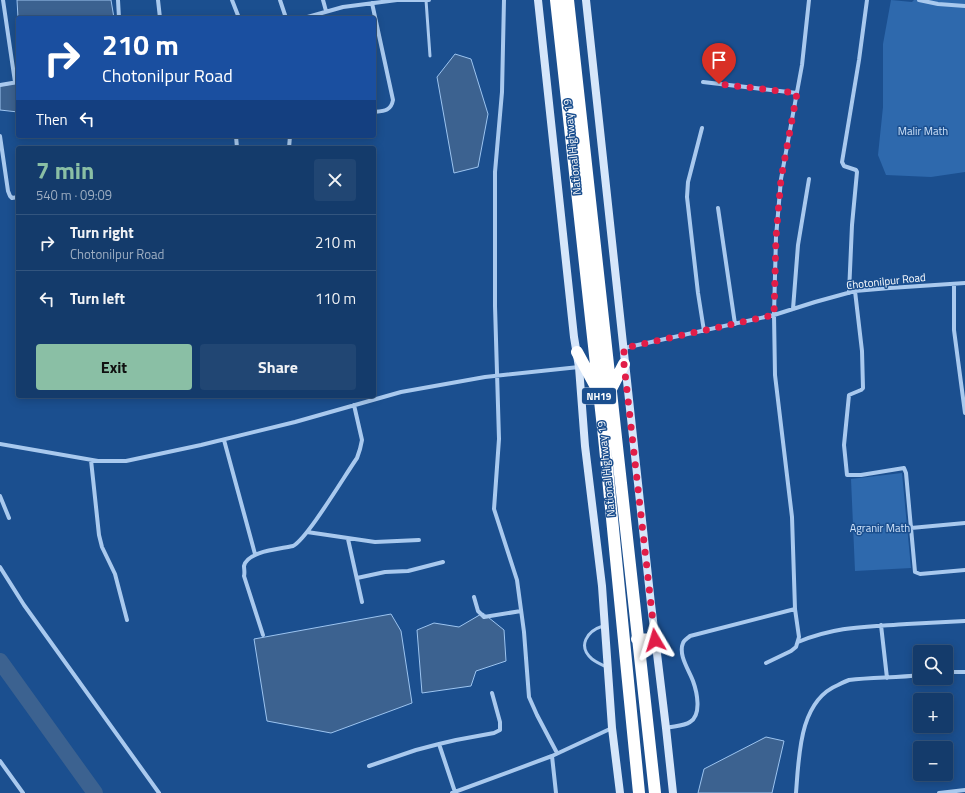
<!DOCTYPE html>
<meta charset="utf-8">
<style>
body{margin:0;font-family:"Titillium Web",sans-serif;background:#214673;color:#f1f3f6;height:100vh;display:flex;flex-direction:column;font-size:15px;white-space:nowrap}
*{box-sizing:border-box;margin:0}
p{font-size:13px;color:#9dadc1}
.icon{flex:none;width:22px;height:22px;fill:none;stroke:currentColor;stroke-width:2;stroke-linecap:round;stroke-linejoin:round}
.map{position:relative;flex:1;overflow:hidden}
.side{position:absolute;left:16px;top:146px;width:360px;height:252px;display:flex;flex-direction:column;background:#143b6b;border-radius:4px;box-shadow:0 2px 10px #0003,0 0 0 1px #33557e}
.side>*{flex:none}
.top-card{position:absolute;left:16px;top:16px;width:360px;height:122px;border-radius:4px;box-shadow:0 2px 10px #0003,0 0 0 1px #33557e;background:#1a4fa0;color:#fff;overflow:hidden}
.buttons{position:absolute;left:913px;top:645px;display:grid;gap:8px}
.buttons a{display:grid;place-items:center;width:40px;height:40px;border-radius:4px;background:#143b6b;box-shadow:0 2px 10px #0003,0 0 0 1px #33557e;font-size:20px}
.pin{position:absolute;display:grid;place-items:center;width:34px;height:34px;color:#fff;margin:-41px -17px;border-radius:50% 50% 50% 0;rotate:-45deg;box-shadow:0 0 4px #0007}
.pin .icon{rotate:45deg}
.me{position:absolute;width:44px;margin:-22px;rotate:353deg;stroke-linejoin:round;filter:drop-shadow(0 0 3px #0008)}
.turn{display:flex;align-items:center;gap:14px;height:84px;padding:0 20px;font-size:18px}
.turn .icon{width:52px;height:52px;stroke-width:2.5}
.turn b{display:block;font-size:28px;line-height:34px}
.then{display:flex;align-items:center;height:38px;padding:0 20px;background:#0003;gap:8px;font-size:15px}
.round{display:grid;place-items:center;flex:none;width:42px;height:42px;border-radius:4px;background:#214673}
.head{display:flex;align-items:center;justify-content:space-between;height:68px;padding:0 20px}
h1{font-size:24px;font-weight:700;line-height:30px;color:#8abfa5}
.primary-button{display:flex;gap:8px;margin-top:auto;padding:8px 20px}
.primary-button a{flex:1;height:46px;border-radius:4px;background:#8abfa5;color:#111;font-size:16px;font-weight:700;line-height:46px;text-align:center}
.primary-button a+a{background:#214673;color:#f1f3f6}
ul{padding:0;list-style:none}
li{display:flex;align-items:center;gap:12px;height:56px;padding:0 20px;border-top:1px solid #33557e}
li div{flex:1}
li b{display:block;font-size:15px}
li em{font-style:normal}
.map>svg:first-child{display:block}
</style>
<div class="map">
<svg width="965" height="793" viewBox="0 0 965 793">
<rect width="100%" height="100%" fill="#1b4f8f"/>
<path fill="#2e69ad" d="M891,0L912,2L914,0H965V172L931,177L886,175L878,155L883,107V44Z
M902,473L911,568L855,571L851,479Z"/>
<path fill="#3c6290" stroke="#9cc4f0" d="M17,0H111L114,18H18Z
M455,54L471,59L488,114L478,167L454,173L437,77Z
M18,83V112L0,110V86Z
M483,613L504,630L506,661L476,671L471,686L422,693L417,630L434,623L459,627Z
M391,614L401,631L412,703L331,733L267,721L254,639Z
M766,737L784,741L772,793H698L704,769Z"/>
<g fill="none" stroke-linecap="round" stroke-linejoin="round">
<path stroke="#3c6290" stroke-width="16" d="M0,661L95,793"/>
<path stroke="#a9c9ee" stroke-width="3" d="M426,0L430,56
M603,626C587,631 577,646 592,659C596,662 602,665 607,667"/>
<path stroke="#a9c9ee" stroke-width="4" d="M3,0L15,82
M118,0L119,18
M158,0L160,18
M232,0L239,18
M280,0L286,18
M323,0L326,11
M504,0L502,92L495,172V306L499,439L494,509L517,580L524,632L529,697L537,715L557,753
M919,0L938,4L965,6
M372,3L393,100C391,111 384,111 374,112
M304,18L343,7L397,0H429
M703,82L797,93
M0,85L18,82
M702,128L688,182L687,197L698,293L704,331
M0,136L8,191L10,196L12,198L18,197
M236,136L237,148
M289,148L290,136
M718,208L735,324
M954,284V330L965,413
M855,291L862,351L863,388L861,390L849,395L844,445L847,475H861L904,468L906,473L915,572L920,574L965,570
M849,293L852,225L857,172L856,170L844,166L842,162L859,60L867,0
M793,309L798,245L809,179
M624,348L774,315L815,302L855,291L890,288L965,283
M224,440L255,554
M0,444L98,461H126L201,445L295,422L401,392L485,377L579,367
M91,460L99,535L102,547L115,574L127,620
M0,496L9,518
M911,528L965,523
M307,532L375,542L419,540
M348,539L362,602
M0,567L24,605L159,793
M357,578L385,572L408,571L443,562
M474,597L478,611L484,617L521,611
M881,625L887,678
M263,635L244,576C245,573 244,569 244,566C247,551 281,549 293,546C307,539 345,475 357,458L360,449L362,440L354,405
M798,642C837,626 866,627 907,624C926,623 946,622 965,621
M766,663L791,651L796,647L799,637L795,609L792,517L775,375L774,315L776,237L781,179L802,65L809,0
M946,672H965
M666,728C674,726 684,726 690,722C702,715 697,692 693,681C689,670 678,655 683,643C684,640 688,638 690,636L795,609
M439,744L456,740L494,733L500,730V722L492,693
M552,756L556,793
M0,761L23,793
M369,766L416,750L439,744L455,792
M452,793L552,756L612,728
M796,793C799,756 799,701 838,685C842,683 846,681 849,680C873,677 897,678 920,675
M939,793L965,790"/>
<path stroke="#d6e6fa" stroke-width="8" d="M538,0L574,337L579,367L585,446L602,586L612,728L620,793
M586,0L651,604L666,728L673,793"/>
<path stroke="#fff" stroke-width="12" d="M556,0L604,437L639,793
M568,0L655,793
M577,352L596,387
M611,389L624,364
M637,639L655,640"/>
</g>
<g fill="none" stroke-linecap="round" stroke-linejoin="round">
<path stroke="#e11d48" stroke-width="7" stroke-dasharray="0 12.6" d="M655,640L624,364V348L774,315L776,237L781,179L797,93L719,84"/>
</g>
<g text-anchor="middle" stroke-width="3" stroke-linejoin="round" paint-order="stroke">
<rect fill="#1b4f8f" stroke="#bbcadd" stroke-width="1" x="582" y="388" width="34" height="16" rx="3"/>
<g font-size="10" font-weight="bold" fill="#fff">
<text x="599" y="400">NH19</text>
</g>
<g font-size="11" fill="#cfe3fa" stroke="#1b4f8f">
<text x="923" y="135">Malir Math</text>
<text x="880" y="532">Agranir Math</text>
</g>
<g font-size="11" fill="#fff" stroke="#1b4f8f">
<text transform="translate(572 147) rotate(-96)" y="4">National Highway 19</text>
<text transform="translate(886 281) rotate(-6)" y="4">Chotonilpur Road</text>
<text transform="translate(606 469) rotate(-96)" y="4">National Highway 19</text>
</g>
</g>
</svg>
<div class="buttons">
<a><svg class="icon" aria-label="search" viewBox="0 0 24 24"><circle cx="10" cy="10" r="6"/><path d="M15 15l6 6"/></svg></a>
<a>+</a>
<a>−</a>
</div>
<div class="pin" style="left:719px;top:84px;background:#d93025"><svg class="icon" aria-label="arrive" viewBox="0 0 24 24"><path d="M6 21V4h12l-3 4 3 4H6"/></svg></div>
<svg class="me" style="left:655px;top:640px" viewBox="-20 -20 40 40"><path d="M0-17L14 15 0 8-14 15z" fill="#e11d48" stroke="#fff" stroke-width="4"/></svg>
<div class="top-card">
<div class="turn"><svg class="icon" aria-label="right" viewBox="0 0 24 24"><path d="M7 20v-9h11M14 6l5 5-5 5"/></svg><div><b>210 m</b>Chotonilpur Road</div></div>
<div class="then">Then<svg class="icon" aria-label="left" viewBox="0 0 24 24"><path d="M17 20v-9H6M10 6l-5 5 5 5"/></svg></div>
</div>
<section class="side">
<div class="head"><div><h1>7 min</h1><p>540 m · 09:09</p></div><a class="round"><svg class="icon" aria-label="close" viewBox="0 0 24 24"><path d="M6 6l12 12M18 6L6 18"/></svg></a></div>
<ul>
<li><svg class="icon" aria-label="right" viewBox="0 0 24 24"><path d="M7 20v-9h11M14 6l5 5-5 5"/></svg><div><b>Turn right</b><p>Chotonilpur Road</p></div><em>210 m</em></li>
<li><svg class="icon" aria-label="left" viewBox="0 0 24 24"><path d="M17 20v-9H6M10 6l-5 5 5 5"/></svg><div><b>Turn left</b></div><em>110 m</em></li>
</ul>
<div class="primary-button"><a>Exit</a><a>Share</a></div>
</section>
</div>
